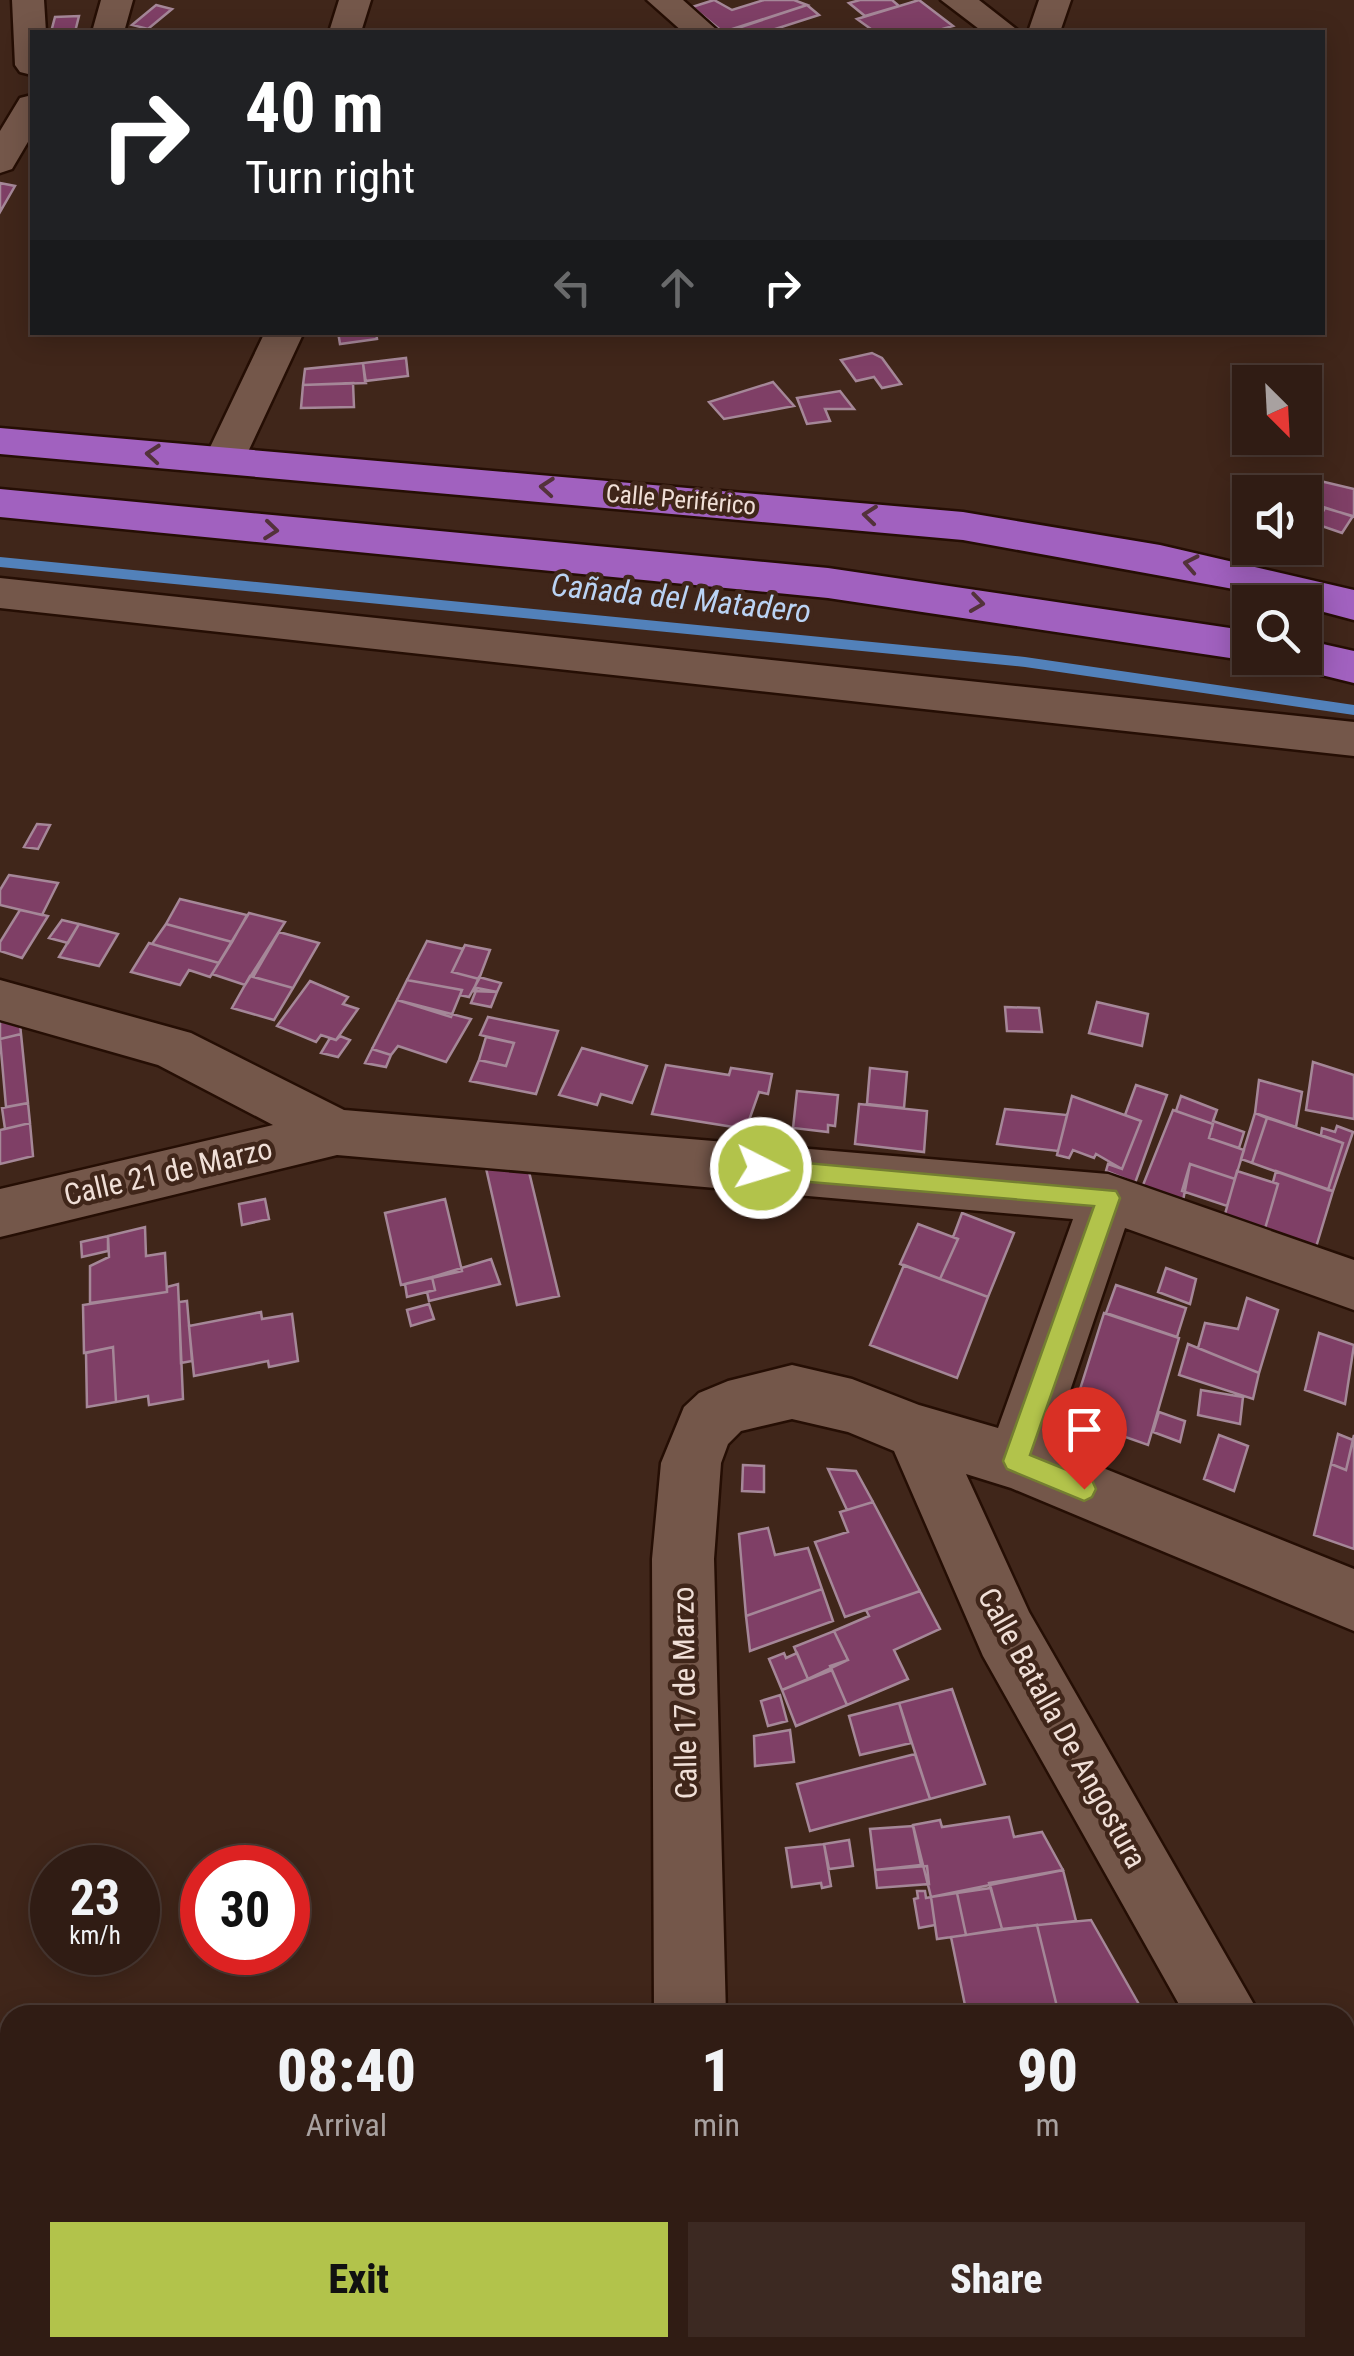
<!DOCTYPE html>
<meta charset="utf-8">
<style>
body{margin:0;font-family:"Roboto Condensed",sans-serif;background:#3c2922;color:#f1f3f6;height:100vh;display:flex;flex-direction:column;font-size:38px;white-space:nowrap}
*{box-sizing:border-box;margin:0}
p{font-size:32px;color:#a8a1a0}
.icon{flex:none;width:55px;height:55px;fill:none;stroke:currentColor;stroke-width:2;stroke-linecap:round;stroke-linejoin:round}
.map{position:relative;flex:1;overflow:hidden}
.drawer{position:absolute;left:0px;top:2005px;width:1355px;height:352px;display:flex;flex-direction:column;background:#301c14;border-radius:30px 30px 0 0;box-shadow:0 5px 25px #0003,0 0 0 2px #4b3a34}
.drawer>*{flex:none}
.top-card{position:absolute;left:30px;top:30px;width:1295px;height:305px;border-radius:0px;box-shadow:0 5px 25px #0003,0 0 0 2px #4b3a34;background:#202124;color:#fff;overflow:hidden}
.needle{width:65px;rotate:156deg}
.controls{position:absolute;left:1232px;top:365px;display:grid;gap:20px}
.controls a{display:grid;place-items:center;width:90px;height:90px;border-radius:0px;background:#301c14;box-shadow:0 5px 25px #0003,0 0 0 2px #4b3a34;font-size:50px}
.speed{position:absolute;left:30px;top:1845px;display:flex;gap:20px;font-size:50px;font-weight:700;text-align:center}
.speed>*{display:grid;place-content:center;width:130px;height:130px;border-radius:50%;background:#301c14;box-shadow:0 5px 25px #0003,0 0 0 2px #4b3a34;line-height:1}
.speed small{font-size:25px;font-weight:400}
.speed .limit{border:15px solid #d22;background:#fff;color:#111}
.pin{position:absolute;display:grid;place-items:center;width:85px;height:85px;color:#fff;margin:-102px -42px;border-radius:50% 50% 50% 0;rotate:-45deg;box-shadow:0 0 10px #0007}
.pin .icon{rotate:45deg}
.me{position:absolute;width:110px;margin:-55px;rotate:95deg;stroke-linejoin:round;filter:drop-shadow(0 0 8px #0008)}
.turn{display:flex;align-items:center;gap:35px;height:210px;padding:0 50px;font-size:45px}
.turn .icon{width:130px;height:130px;stroke-width:2.5}
.turn b{display:block;font-size:70px;line-height:85px}
.lanes{display:flex;align-items:center;height:95px;padding:0 50px;background:#0003;justify-content:center;gap:50px;direction:ltr}
.lanes .off{opacity:.35}
.eta{display:flex;justify-content:space-evenly;align-items:center;height:170px;text-align:center}
.eta b{font-size:60px;font-weight:800;line-height:70px}
.cta{display:flex;gap:20px;margin-top:auto;padding:20px 50px}
.cta a{flex:1;height:115px;border-radius:0px;background:#b2c34b;color:#111;font-size:40px;font-weight:800;line-height:115px;text-align:center}
.cta a+a{background:#3c2922;color:#f1f3f6}
.map>svg:first-child{display:block}
</style>
<div class="map">
<svg width="1354" height="2356" viewBox="0 0 1354 2356">
<rect width="100%" height="100%" fill="#40261a"/>
<g fill="none" stroke-linecap="round" stroke-linejoin="round">
<path fill="#5281ba" fill-rule="evenodd" d="M0,557L1025,657L1354,705V715L1025,667L0,567Z"/>
</g>
<path fill="#7f3f66" stroke="#a58798" stroke-width="2.5" d="M714,0L732,10L764,0H794L807,5L723,32L692,7Z
M860,0H892L899,6L865,16L849,3Z
M919,0L953,26L932,32H875L857,19Z
M156,5L172,9L148,29L132,25Z
M807,5L819,15L766,32H726Z
M79,16L75,32H51L55,17Z
M0,183L15,186L0,212Z
M338,332H376L377,339L340,344Z
M872,353L882,358L901,384L882,388L874,377L856,381L841,360Z
M406,358L408,376L365,381L363,363Z
M363,363L366,383L303,385L305,369Z
M773,382L794,406L724,419L709,402Z
M353,383L354,407L301,408L303,385Z
M840,391L854,409H825L830,421L807,424L797,398Z
M1316,480L1354,489V517L1305,501Z
M1325,508L1353,516L1342,533L1316,524Z
M37,824L50,825L38,849L24,847Z
M9,875L58,883L42,915L0,905V890Z
M180,899L247,915L232,942L166,924Z
M20,910L48,916L22,958L0,951V942Z
M249,913L285,922L245,985L212,974Z
M62,920L79,924L68,943L49,938Z
M79,924L118,934L99,966L59,957Z
M166,924L232,942L219,963L152,944Z
M279,932L319,943L293,988L253,977Z
M427,941L463,949L452,972L479,979L469,997L460,995L462,990L407,980Z
M149,943L162,947L219,963L210,977L189,970L180,985L131,972Z
M465,945L490,950L479,979L452,972Z
M250,976L293,988L274,1020L232,1008Z
M479,977L501,983L497,992L473,991Z
M407,980L462,990L451,1017L397,1000Z
M310,981L348,997L343,1004L358,1009L336,1040L321,1035L316,1042L277,1026Z
M477,988L497,992L491,1007L471,1003Z
M397,1000L471,1019L446,1062L398,1046L391,1055L372,1049Z
M1097,1002L1148,1014L1142,1046L1089,1033Z
M1005,1007L1039,1008L1042,1032L1007,1031Z
M19,1013L21,1034L0,1039V1017Z
M488,1017L558,1031L536,1094L470,1081L479,1060L506,1066L514,1043L480,1035Z
M21,1034L28,1103L6,1107L0,1039Z
M340,1036L350,1040L338,1057L321,1053L330,1038L336,1040Z
M486,1037L514,1043L506,1066L479,1060Z
M582,1048L647,1066L632,1103L601,1094L597,1105L559,1095Z
M372,1049L391,1055L386,1067L365,1063Z
M1313,1062L1354,1075V1119L1306,1110Z
M666,1065L729,1075L731,1068L772,1074L768,1094L759,1092L746,1129L652,1114Z
M870,1068L907,1072L904,1108L867,1104Z
M1259,1080L1302,1092L1296,1127L1255,1113Z
M1136,1085L1167,1095L1135,1183L1106,1171L1108,1164L1122,1169L1141,1121L1125,1115Z
M797,1091L838,1095L835,1126L828,1125V1132L793,1128Z
M1072,1096L1141,1121L1122,1169L1096,1154L1094,1158L1073,1150L1069,1158L1057,1155Z
M1181,1096L1217,1110L1213,1121L1244,1132L1239,1148L1209,1138L1213,1124L1176,1111Z
M28,1103L30,1123L5,1129L2,1108Z
M859,1104L927,1111L924,1152L855,1144Z
M1005,1109L1067,1115L1058,1151L997,1144Z
M1173,1110L1213,1124L1209,1138L1244,1150L1235,1179L1190,1164L1182,1206L1141,1190Z
M1255,1113L1267,1118L1252,1163L1241,1159Z
M1267,1118L1343,1143L1328,1190L1252,1163Z
M30,1123L33,1156L0,1164V1130Z
M1337,1126L1353,1132L1333,1191L1328,1190L1343,1143L1321,1135L1322,1128L1335,1132Z
M523,1147L559,1296L517,1305L483,1155Z
M1190,1164L1235,1179L1227,1206L1182,1191Z
M1237,1171L1278,1184L1262,1239L1222,1225Z
M1276,1171L1333,1191L1313,1257L1262,1239L1278,1184L1273,1182Z
M265,1199L269,1219L242,1225L239,1204Z
M445,1199L462,1271L401,1285L385,1213Z
M962,1213L1014,1233L988,1297L940,1279L958,1239L953,1237Z
M918,1224L958,1239L940,1279L900,1264Z
M145,1227L146,1256L165,1253L167,1292L90,1303V1266L109,1257L108,1236Z
M108,1236V1251L82,1257L81,1242Z
M491,1259L500,1284L429,1301L427,1292L435,1290L432,1277Z
M904,1265L988,1297L957,1378L870,1345Z
M1166,1268L1196,1279L1190,1304L1158,1292Z
M432,1277L435,1290L407,1297L405,1284Z
M178,1284L183,1399L149,1405L148,1396L116,1402L113,1347L84,1353L83,1305L167,1292V1287Z
M1116,1285L1186,1308L1177,1337L1106,1313Z
M1247,1298L1278,1310L1259,1373L1198,1348L1205,1323L1238,1329Z
M187,1301L192,1361L181,1363L179,1302Z
M429,1304L434,1319L411,1326L407,1310Z
M261,1312L262,1319L292,1314L298,1361L269,1367L268,1361L194,1376L189,1326Z
M1104,1313L1179,1338L1148,1445L1071,1418Z
M1319,1333L1354,1345L1345,1404L1305,1390Z
M1188,1344L1259,1373L1253,1399L1179,1375Z
M113,1347L116,1402L87,1407L86,1353Z
M1201,1390L1243,1397L1240,1424L1198,1415Z
M1159,1412L1185,1421L1180,1442L1153,1432Z
M1338,1434L1353,1440L1346,1470L1331,1464Z
M1219,1435L1248,1446L1234,1491L1204,1479Z
M1354,1435V1549L1314,1535L1331,1464L1346,1470Z
M743,1465L764,1466V1492L742,1491Z
M828,1469L856,1471L873,1502L847,1510Z
M873,1502L920,1591L845,1617L815,1542L848,1532L840,1512Z
M768,1528L775,1555L808,1548L822,1589L746,1616L739,1534Z
M822,1589L833,1621L750,1651L746,1616Z
M920,1591L940,1629L894,1650L908,1679L847,1705L830,1666L848,1660L834,1631L869,1616L866,1610Z
M834,1631L848,1660L808,1679L794,1647Z
M784,1653L786,1658L797,1653L808,1679L782,1690L769,1659Z
M832,1670L847,1705L796,1726L782,1690Z
M952,1689L985,1784L930,1799L899,1703Z
M780,1695L787,1721L768,1726L761,1701Z
M899,1703L911,1743L860,1755L849,1716Z
M790,1730L794,1762L755,1766L754,1736Z
M915,1754L930,1799L810,1831L797,1784Z
M1009,1817L1014,1837L1042,1832L1063,1870L931,1897L913,1825L940,1820L942,1827Z
M913,1826L921,1865L875,1870L870,1829Z
M849,1840L853,1866L829,1869L824,1844Z
M824,1844L831,1886L822,1888L821,1883L792,1887L786,1848Z
M927,1866L929,1884L877,1888L875,1870Z
M1063,1870L1076,1921L1002,1929L989,1883Z
M991,1888L1002,1929L966,1935L957,1893Z
M917,1891H925L926,1898L931,1897L935,1925L919,1928L914,1899L918,1898Z
M957,1893L966,1935L937,1939L931,1897Z
M1091,1920L1145,2015H1059L1037,1925Z
M1037,1925L1059,2015H967L951,1937Z
M779,2348H878L879,2356H779Z
M891,2348L951,2350L967,2352L968,2356H891Z
M951,2348H1036L1038,2356H968L967,2352L952,2353Z
M1199,2348H1314L1317,2356H1202Z"/>
<g fill="none" stroke-linecap="round" stroke-linejoin="round">
<g stroke="#250e04" stroke-width="5">
<path id="minor" d="M12,0H44L46,32H32V75L20,72L15,65Z
M101,0H133L124,32H92Z
M339,0H371L361,32H329Z
M647,0H683L719,32H683Z
M941,0H979L1020,32H983Z
M1039,0H1071L1060,32H1028Z
M32,95V135L12,169L0,173V131L20,98Z
M265,332H304L240,469L225,473L210,469L204,460Z
M0,578L1354,722V756L0,608Z
M0,980L191,1033L344,1110L1108,1174L1354,1260V1310L1125,1228L1051,1447L1354,1569V1631L1011,1488L966,1474L1029,1612L1260,2015H1185L983,1656L894,1451L848,1432L792,1419L741,1431L728,1444L721,1463L714,1559L726,2015H654L652,1559L661,1463L684,1407L699,1393L728,1381L792,1365L852,1379L919,1405L998,1428L1073,1219L337,1155L0,1237V1189L273,1125L158,1065L0,1020Z
M1345,2181L1354,2185V2271L1345,2267Z
M675,2348H753V2356H675Z"/>
</g>
<g stroke="#250e04" stroke-width="5">
<path id="highway" d="M0,428L963,512L1160,545L1354,590V620L1305,607V602L963,540L0,454Z
M0,489L828,568L1250,631V658H1264L1250,661L828,598L0,517Z
M1305,640L1354,651V683L1289,667L1283,658H1305Z"/>
</g>
<use href="#minor" fill="#74574a" fill-rule="evenodd"/>
<use href="#highway" fill="#a161bf" fill-rule="evenodd"/>
</g>
<defs><path id="oneway-chevron" d="M-2-3.5L2.5 0L-2 3.5" fill="none" stroke-width="1.6" stroke-linecap="round" stroke-linejoin="round" transform="scale(2.5)"/></defs>
<g stroke="#53323b">
<use href="#oneway-chevron" transform="translate(153 454) rotate(-175)"/>
<use href="#oneway-chevron" transform="translate(547 487) rotate(-175)"/>
<use href="#oneway-chevron" transform="translate(870 515) rotate(-174)"/>
<use href="#oneway-chevron" transform="translate(271 530) rotate(6)"/>
<use href="#oneway-chevron" transform="translate(1191 564) rotate(-169)"/>
<use href="#oneway-chevron" transform="translate(977 603) rotate(8)"/>
</g>
<path fill="#b2c34b" stroke="#747f31" stroke-width="2.5" d="M761,1159L1116,1191L1120,1198L1030,1455L1092,1480L1096,1489L1092,1497L1084,1501L1007,1469L1003,1461L1094,1206L761,1178L750,1168Z"/>
<g text-anchor="middle" stroke-width="9" stroke-linejoin="round" paint-order="stroke">
<g font-size="25" fill="#f0dfd7" stroke="#40261a">
<text transform="translate(681 499) rotate(5)" y="9">Calle Periférico</text>
</g>
<g font-size="30" fill="#f0dfd7" stroke="#40261a">
<text transform="translate(168 1172) rotate(-13)" y="10">Calle 21 de Marzo</text>
<text transform="translate(685 1693) rotate(-91)" y="10">Calle 17 de Marzo</text>
<text transform="translate(1062 1728) rotate(61)" y="10">Calle Batalla De Angostura</text>
</g>
<g font-size="32" font-style="italic" fill="#bad3f4" stroke="#40261a">
<text transform="translate(681 598) rotate(6)" y="11">Cañada del Matadero</text>
</g>
</g>
</svg>
<div class="controls">
<a><svg class="needle" viewBox="-14 -14 28 28"><path d="M0-13l5 13h-10z" fill="#e53935"/><path d="M0 13l5-13h-10z" fill="#a8a1a0"/></svg></a>
<a><svg class="icon" aria-label="sound" viewBox="0 0 24 24"><path d="M4 9h4l5-4v14l-5-4H4zM17 9q2 3 0 6"/></svg></a>
<a><svg class="icon" aria-label="search" viewBox="0 0 24 24"><circle cx="10" cy="10" r="6"/><path d="M15 15l6 6"/></svg></a>
</div>
<div class="speed"><div>23<small>km/h</small></div><div class="limit">30</div></div>
<div class="pin" style="left:1084px;top:1489px;background:#d93025"><svg class="icon" aria-label="arrive" viewBox="0 0 24 24"><path d="M6 21V4h12l-3 4 3 4H6"/></svg></div>
<svg class="me" style="left:761px;top:1168px" viewBox="-20 -20 40 40"><circle r="17" fill="#b2c34b" stroke="#fff" stroke-width="3"/><path d="M0-11L8 9 0 5-8 9z" fill="#fff"/></svg>
<div class="top-card">
<div class="turn"><svg class="icon" aria-label="right" viewBox="0 0 24 24"><path d="M7 20v-9h11M14 6l5 5-5 5"/></svg><div><b>40 m</b>Turn right</div></div>
<div class="lanes"><svg class="icon off" aria-label="left" viewBox="0 0 24 24"><path d="M17 20v-9H6M10 6l-5 5 5 5"/></svg><svg class="icon off" aria-label="ahead" viewBox="0 0 24 24"><path d="M12 20V5M6 11l6-6 6 6"/></svg><svg class="icon" aria-label="right" viewBox="0 0 24 24"><path d="M7 20v-9h11M14 6l5 5-5 5"/></svg></div>
</div>
<section class="drawer">
<div class="eta">
<div><b>08:40</b><p>Arrival</p></div>
<div><b>1</b><p>min</p></div>
<div><b>90</b><p>m</p></div>
</div>
<div class="cta"><a>Exit</a><a>Share</a></div>
</section>
</div>
